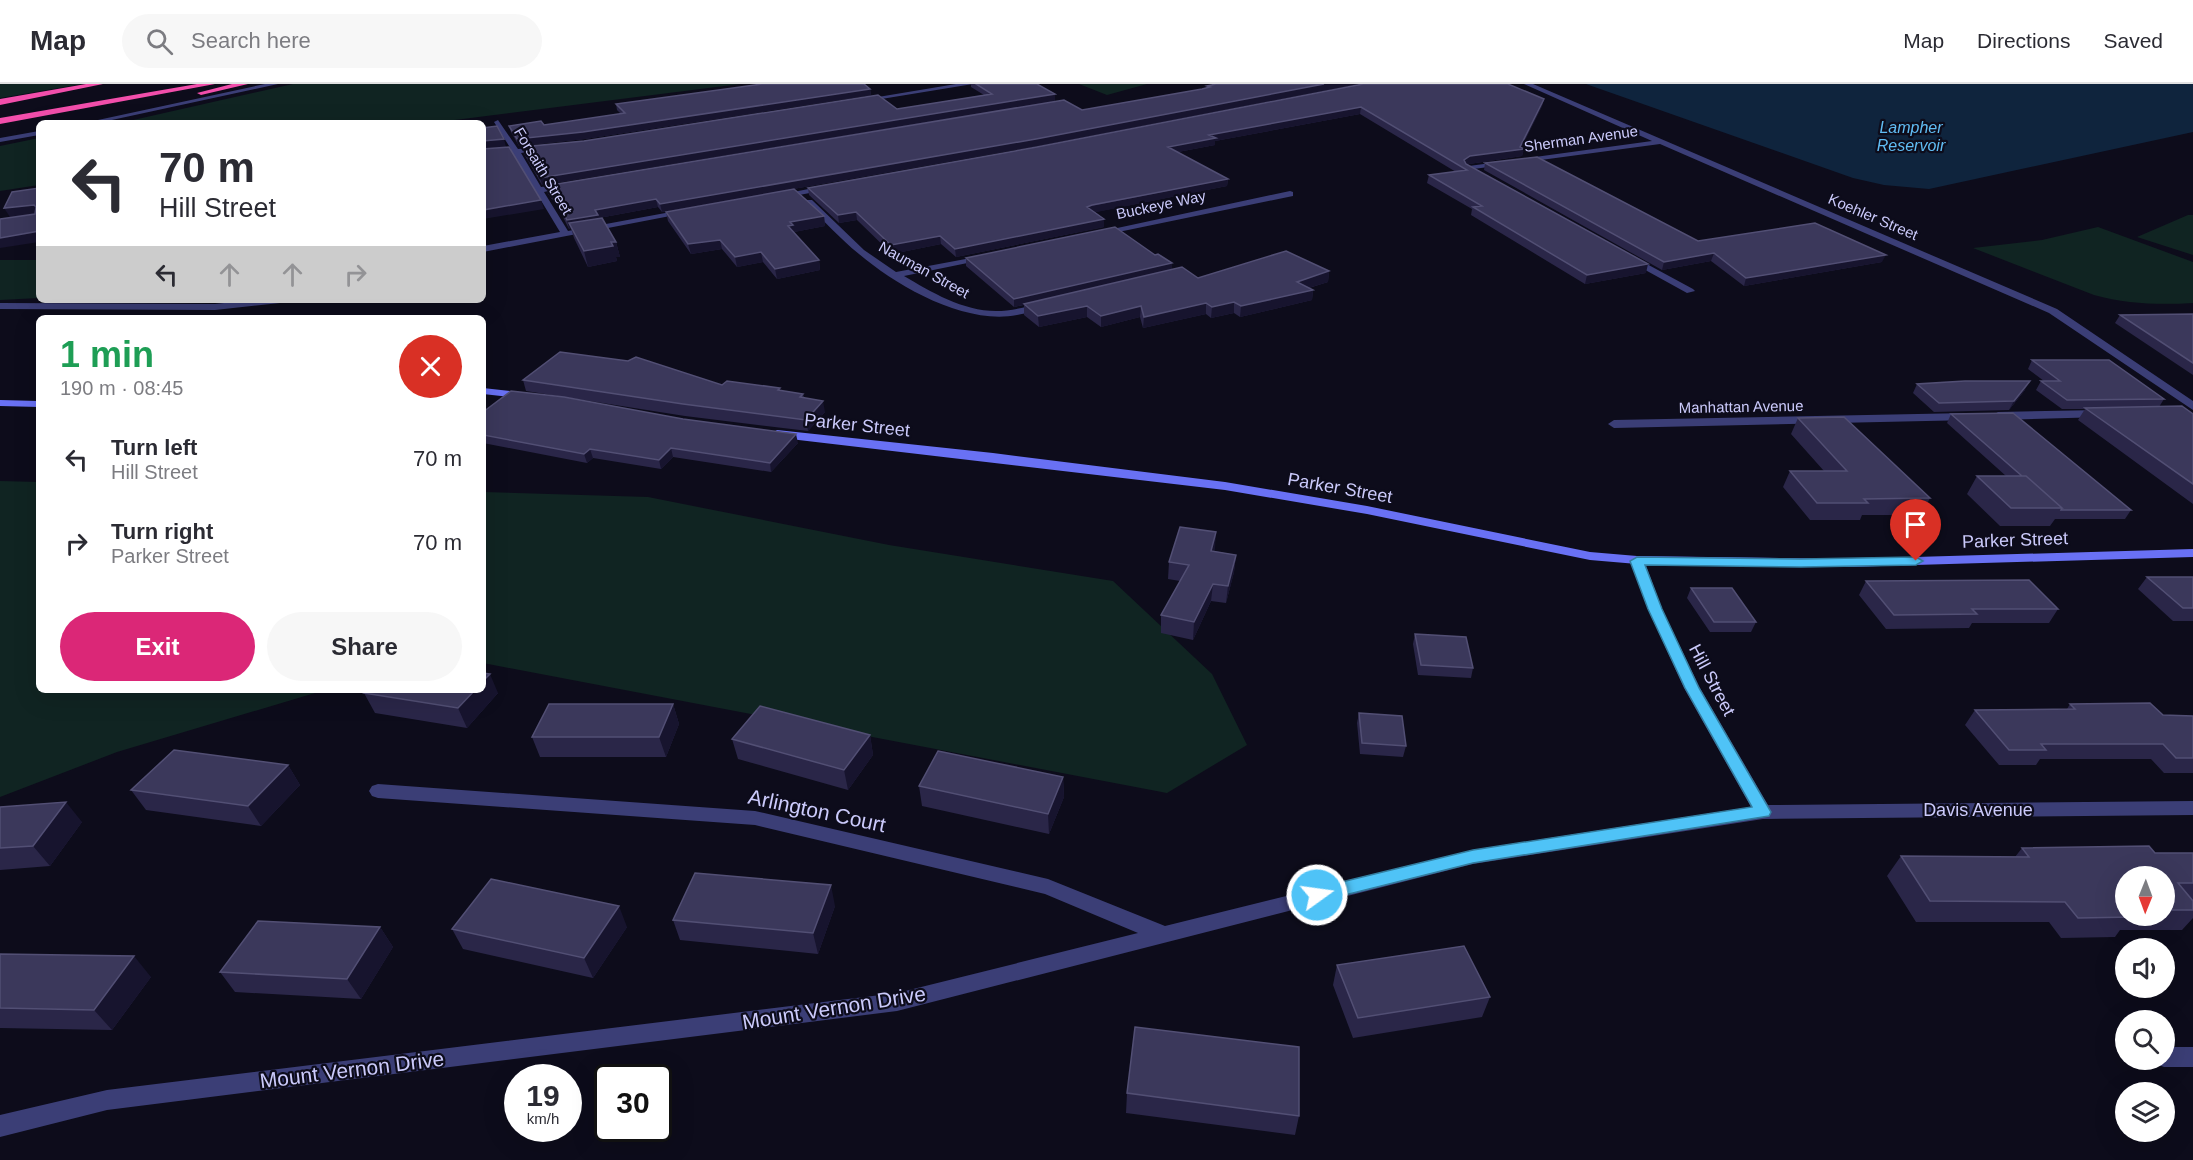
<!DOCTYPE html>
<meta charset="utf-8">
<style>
body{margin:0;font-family:Helvetica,sans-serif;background:#f7f7f7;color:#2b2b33;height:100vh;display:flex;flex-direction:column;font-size:22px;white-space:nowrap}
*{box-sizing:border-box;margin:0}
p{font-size:20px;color:#7c7c81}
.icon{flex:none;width:33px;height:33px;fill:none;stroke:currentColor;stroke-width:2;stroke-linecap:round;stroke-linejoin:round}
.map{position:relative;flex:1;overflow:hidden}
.sheet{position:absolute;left:36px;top:231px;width:450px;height:378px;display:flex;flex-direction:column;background:#fff;border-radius:9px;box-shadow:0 6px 24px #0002}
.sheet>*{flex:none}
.banner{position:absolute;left:36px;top:36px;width:450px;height:183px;border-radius:9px;box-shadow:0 6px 24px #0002;background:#fff;color:#2b2b33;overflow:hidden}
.needle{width:39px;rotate:181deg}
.tools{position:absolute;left:2115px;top:782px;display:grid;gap:12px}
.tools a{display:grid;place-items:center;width:60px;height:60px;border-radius:50%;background:#fff;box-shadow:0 6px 24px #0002;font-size:30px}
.speed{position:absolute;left:504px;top:980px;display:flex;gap:12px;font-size:30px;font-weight:700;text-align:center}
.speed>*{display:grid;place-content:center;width:78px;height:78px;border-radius:50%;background:#fff;box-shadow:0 6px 24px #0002;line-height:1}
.speed small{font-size:15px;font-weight:400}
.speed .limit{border:3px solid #111;border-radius:9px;background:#fff;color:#111}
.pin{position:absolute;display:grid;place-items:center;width:51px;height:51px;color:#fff;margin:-62px -26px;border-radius:50% 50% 50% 0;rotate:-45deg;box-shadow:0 0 6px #0007}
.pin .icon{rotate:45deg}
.me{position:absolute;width:66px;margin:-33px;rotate:76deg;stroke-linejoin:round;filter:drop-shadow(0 0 4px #0008)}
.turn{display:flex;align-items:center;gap:21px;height:126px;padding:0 24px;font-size:27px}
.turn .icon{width:78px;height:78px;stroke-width:2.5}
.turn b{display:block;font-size:42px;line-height:51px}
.lanes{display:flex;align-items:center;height:57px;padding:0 24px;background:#0003;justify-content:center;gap:30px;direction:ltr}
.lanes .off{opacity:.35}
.round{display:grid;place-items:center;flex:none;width:63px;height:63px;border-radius:32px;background:#f7f7f7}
.headline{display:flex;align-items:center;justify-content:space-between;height:102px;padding:0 24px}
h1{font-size:36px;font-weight:600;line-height:45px;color:#1e9e55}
.primary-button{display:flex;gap:12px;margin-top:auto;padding:12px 24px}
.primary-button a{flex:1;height:69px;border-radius:36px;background:#db2777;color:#fff;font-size:24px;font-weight:600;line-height:69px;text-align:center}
.primary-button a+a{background:#f7f7f7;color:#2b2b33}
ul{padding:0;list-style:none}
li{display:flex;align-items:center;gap:18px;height:84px;padding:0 24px}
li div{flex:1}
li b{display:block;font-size:22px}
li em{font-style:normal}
header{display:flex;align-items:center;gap:36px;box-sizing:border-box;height:84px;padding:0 30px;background:#fff;border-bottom:2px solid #e1e1e2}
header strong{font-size:28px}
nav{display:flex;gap:33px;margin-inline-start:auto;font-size:21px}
.search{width:420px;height:54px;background:#f7f7f7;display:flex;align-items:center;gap:15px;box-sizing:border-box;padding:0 21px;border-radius:33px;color:#7c7c81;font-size:22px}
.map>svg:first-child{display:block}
</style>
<header>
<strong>Map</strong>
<div class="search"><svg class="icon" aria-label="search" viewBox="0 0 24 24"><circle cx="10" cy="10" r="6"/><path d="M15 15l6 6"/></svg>Search here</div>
<nav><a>Map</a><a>Directions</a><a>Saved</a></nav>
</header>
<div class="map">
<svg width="2193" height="1076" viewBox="0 0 2193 1076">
<rect width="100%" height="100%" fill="#0d0c1b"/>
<path fill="#102422" d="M0,0H82L0,14Z
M293,0H740L431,39H120Z
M1079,0H1147L1107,11Z
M39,54V101L0,107V62Z
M2188,131H2193V171L2137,153Z
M2098,143L2193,178V219C2159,221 2127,220 2094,211L1973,164L2042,156Z
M0,176H39V214L0,216Z
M0,397L39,398V606H325L117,668L0,713Z
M483,408L648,413L889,461L1113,497L1212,590L1247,661L1167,709L483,579Z"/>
<path fill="#0f243d" d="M1586,0H2193V48L1929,105L1884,101L1853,94Z"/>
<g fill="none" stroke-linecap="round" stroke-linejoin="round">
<path fill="#3b3e76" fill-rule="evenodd" d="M265,0H278L98,39H84Z
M956,0H973L863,18L860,16Z
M1524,0H1533L2057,225L2193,317V326L2049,229L1660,60L1466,86L1465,84L1469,82L1652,57Z
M498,36L518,65L543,63L547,65L521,69L541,103L566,100L570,102L544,108L568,147L687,125L691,128L483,168V162L560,148L513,70L483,72V68L511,65L494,38Z
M39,47V51L0,58V54Z
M828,101L832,103L831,105L778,115L774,112Z
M1290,107L1293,108V112L1099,152L1094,149Z
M806,116H812L864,166L896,188L987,171V175L904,192C931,208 963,227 996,227C1011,227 1027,223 1042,219L1047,222C1040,228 1026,229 1017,231C965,241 898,203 859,170C840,155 824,136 806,120Z
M1632,172L1693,205L1695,207L1687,209L1629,177L1627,175Z
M252,216H285L280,219L215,226L0,225V219L215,220Z
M2100,326L2106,330L2104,333L1998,336L1992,332L1998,328Z
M1968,329L1974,333L1972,336L1614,344L1608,340L1614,336Z
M1637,472L1644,476L1662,525L1700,604L1768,721L2193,717V731L1763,735L1473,780L897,927L107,1026L0,1053V1031L107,1006L897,909L1138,849L1045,810L755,741L378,714L372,712L369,707L372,702L378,700L755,727L1048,795L1165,842L1473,766L1751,723L1684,604L1648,525L1630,476Z
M2164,963H2193V983H2164L2156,980L2154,975H2164Z"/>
<path fill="#6971f4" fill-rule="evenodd" d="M483,304L528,309L534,312L528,315L483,310Z
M0,316L39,317V323L0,322Z
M777,346L993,369L1225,398L1367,422L1590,468L1637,472L1847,475L2193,465V473L1847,483L1637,480L1590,476L1367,430L1225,406L773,353L771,350Z"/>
<path fill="#f24eab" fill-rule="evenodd" d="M86,0H103L0,21V15Z
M197,0H215L0,40V34Z
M232,0H248L201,11L197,9Z"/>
</g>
<path fill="#2a2648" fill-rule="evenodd" d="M971,0H1037L1055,10V17L542,101L524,70L522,63L897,25L984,11L971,3Z
M1358,0L1037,62L662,128L658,123L599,134L616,158L620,173H616L617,177L588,183L574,154L571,144L569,145L558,123L548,110L545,102L1082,26L1202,5L1206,4L1207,2Z
M1363,0L1544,15L1542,22L1521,64L1524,65L1522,72L1469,80L1467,81L1646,189L1585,200L1471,131L1472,125L1427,99L1429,91L1456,88L1360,30L1215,57V61L1178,68L1228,95L1227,102L1095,128L1104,135V143L956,173L941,160L892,170L857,136L839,139L809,111L808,104L1037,63Z
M870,5L871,11L585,55L519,62L511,48L509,42L544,41L621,30L617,26L616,20Z
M1485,79L1698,157L1882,178L1744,202L1711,177L1662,186L1484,86Z
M666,128L824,132L825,142L794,148V150L819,176L820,186L777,195L763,178L737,183L722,165L691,170L668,137Z
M1155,171L1172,179V186L1198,194L1329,187L1328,198L1309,204L1313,206L1312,216L1240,233L1234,229L1211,234L1206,230L1143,244L1140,233L1101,243L1087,233L1039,243L1024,231V221L1014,223L966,182V174Z
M2193,230V291L2115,239L2120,231Z
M2032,276L2164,315L2159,323L2193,330V420L2078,336L2085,325H2062L2036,306L2041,297H2044L2028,285Z
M523,296L722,301L781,307L803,310L804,314L825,328L808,347L685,332L526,307Z
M1917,300L2025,306L2009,326L1934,328L1913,309Z
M483,328L798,359L771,388L673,373L661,385L593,374L587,379L483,359Z
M1951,330L2131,426L2125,435H2055L2050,442H2000L1967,410L1977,392H2006L1947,339Z
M1798,334L1930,414L1921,431H1862L1860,436H1810L1783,403L1790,387H1824L1791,350Z
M1216,448L1214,467L1236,471L1234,488L1226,519L1211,517L1193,556L1161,549V531L1180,497L1168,495L1169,478Z
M2147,493H2193V537H2173L2138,505Z
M1866,497L2058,525L2049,539H1972L1969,544L1886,545L1859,511Z
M1691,504L1756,538L1751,548H1710L1687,514Z
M1415,550L1473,584L1471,594L1418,591L1413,560Z
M364,609H498L467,644L375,629Z
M673,620L679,640L666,673H540L532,653Z
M2070,620L2163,631L2193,632V689H2164L2151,675H2040L2036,681H1999L1965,641L1975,626L2067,625Z
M1359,629L1406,662L1403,673L1360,670L1357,639Z
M870,651L873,671L848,706L738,675L732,655Z
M288,681L300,701L261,742L146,726L131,706Z
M1063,693L1064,713L1049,750L922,722L919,702Z
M0,723L82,738L50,782L0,786Z
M2022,764L2155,769H2193V834L2182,846H2120L2115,853L2061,854L2049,838H1916L1887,792L1901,772L2015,773ZM2126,792H2164V831H2126Z
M835,822L818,870L680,856L673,836Z
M380,843L393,863L361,915L235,908L220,888Z
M627,843L593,894L463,865L452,845Z
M0,870L151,893L112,946L0,944Z
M1337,881L1490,913L1482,933L1353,954L1333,901Z
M1127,1009L1299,1032L1295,1051L1126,1029Z"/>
<path fill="#17142e" d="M1324,0H1358L1037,62L662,128L660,120Z
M870,5L871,11L585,55L519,62L517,55Z
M1055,10V17L542,101L540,94Z
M1544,15L1542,22L1520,66L1524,65L1522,72L1469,80L1463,83L1464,76L1470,72L1520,63Z
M1361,23L1360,30L1215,57V61L1167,70L1168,63L1209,51Z
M504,55L506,63L483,66V57Z
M1228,95L1227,102L1092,129L1087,123Z
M656,115L658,123L599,134L600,139H569L571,144L569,145L567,136L595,126Z
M541,116L544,125L483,135V126Z
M34,121L39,130L10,133L4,124Z
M856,128L857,136L839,139L838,131Z
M824,132L825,142L794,148L795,151L788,142L790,138Z
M1104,135V143L956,173L955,165Z
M39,147V158L0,164V154Z
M940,152L941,160L892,170L891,161Z
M720,156L722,165L691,170L688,160Z
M611,158H616L620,173H616L617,177L588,183L584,167Z
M761,168L763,178L737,183L735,173Z
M1714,169L1711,177L1662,186L1664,178Z
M1886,171L1882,178L1744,202L1746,194Z
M819,176L820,186L777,195L775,185Z
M1172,179V187L1014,223V215Z
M1648,180L1646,189L1585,200L1587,191Z
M1329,187L1328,198L1295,208L1297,198Z
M1313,206L1312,216L1240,233L1241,222Z
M1234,218V229L1211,234L1212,223Z
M1206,219V230L1143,244L1144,233Z
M1087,222V233L1039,243L1038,232Z
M1141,222L1140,233L1101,243V232Z
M2030,297L2025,306L2009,326L2014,317Z
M823,317L825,328L808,347L806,336Z
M796,350L798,359L771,388L770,379Z
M671,364L673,373L661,385L659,376Z
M590,365L593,374L587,379L584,370Z
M1216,448L1215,465L1210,484L1211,467Z
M1236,471L1234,488L1226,519L1228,502Z
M1213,500L1211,517L1193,556L1194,538Z
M490,590L498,609L467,644L458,624L475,606H483V597Z
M673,620L679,640L666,673L659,653Z
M870,651L873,671L848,706L844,686Z
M288,681L300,701L261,742L248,722Z
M1063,693L1064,713L1049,750L1048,730Z
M66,718L82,738L50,782L33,762Z
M831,801L835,822L818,870L813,849Z
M619,822L627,843L593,894L584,874Z
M380,843L393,863L361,915L347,895Z
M134,872L151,893L112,946L94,926Z"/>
<path fill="#3b385b" stroke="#524f74" stroke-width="1.5" d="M762,0H864L870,5L583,48L517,55L509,42L541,37L544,41L625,29L616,20Z
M976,0H1037L1055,10L540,94L522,63L584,57L878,11L897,25L992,10Z
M1216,0H1324L1036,55L660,120L656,115L595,126L598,131L567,136L556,115L545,102L1064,16L1082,26L1202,5L1210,3L1207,2Z
M1363,0H1508L1544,15L1520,63L1524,65L1470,72L1464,76L1466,80L1648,180L1587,191L1473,123L1482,122L1429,91L1467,86L1361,23L1209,51L1216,54L1168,63L1228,95L1092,121L1087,123L1104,135L955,165L940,152L891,161L856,128L838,131L808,104L1037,63Z
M497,42L504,55L483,57V44Z
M509,63L541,116L483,126V65Z
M1537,73L1698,157L1815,139L1886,171L1746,194L1714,169L1664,178L1485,79Z
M39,104V147L0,154V135L35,130L36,123L34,121L4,124L12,108Z
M794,105L824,132L790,138L793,141L788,142L819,176L775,185L761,168L735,173L720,156L688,160L666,128Z
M602,134L616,158H611L613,162L584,167L569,139Z
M1115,143L1155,171L1158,170L1172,179L1014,215L966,174Z
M1286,167L1329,187L1297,198L1313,206L1241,222L1234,218L1212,223L1206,219L1144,233L1141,222L1101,232L1087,222L1038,232L1024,220L1182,183L1198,194Z
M2193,230V279L2120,231Z
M560,268L628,277L636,273L722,301L727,297L780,304L778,306L803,310L800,313L823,317L806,336L683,320L523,296Z
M2032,276H2109L2164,315L2067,316L2041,297H2060Z
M1965,297H2030L2014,317L1939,319L1917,300Z
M511,307L564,313L683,335L796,350L770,379L671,364L659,376L590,365L584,370L483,351V328Z
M2182,322L2193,330V400L2085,324Z
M2013,329L2131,426H2061L2062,424L2026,392H2022L1951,330Z
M1844,333L1930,414L1864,415L1868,419H1817L1790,387H1847L1798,334Z
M1977,392H2026L2062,424H2011Z
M1180,443L1216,448L1211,467L1236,471L1228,502L1213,500L1194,538L1161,531L1189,481L1169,478Z
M2147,493H2193V524H2183Z
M2029,496L2058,525H1972L1977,530L1894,531L1866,497Z
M1691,504H1732L1756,538H1714Z
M1415,550L1466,553L1473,584L1421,581Z
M483,589L490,590L483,597Z
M368,606H475L458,624L364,609Z
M2150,619L2163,631L2193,632V674H2176L2163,660H2041L2046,666H2009L1975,626L2075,625L2070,620Z
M549,620H673L659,653H532Z
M760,622L870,651L844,686L732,655Z
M1359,629L1402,632L1406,662L1362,659Z
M174,666L288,681L248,722L131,706Z
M938,667L1063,693L1048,730L919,702Z
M66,718L33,762L0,764V723Z
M2149,762L2155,769H2193V799H2178L2193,817V826H2164V792H2126V831H2131L2132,833L2078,834L2065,818L1930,817L1901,772L2029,773L2022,764Z
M695,789L831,801L813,849L673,836Z
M491,795L619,822L584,874L452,845Z
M258,837L380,843L347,895L220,888Z
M1464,862L1490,913L1358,934L1337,881Z
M0,870L134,872L94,926L0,924Z
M1135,943L1299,963V1032L1127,1009Z"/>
<path fill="#4fc3f7" stroke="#337fa1" stroke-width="1.5" d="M1637,473L1801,475L1916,473L1923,477L1916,481L1801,483L1645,481L1662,525L1699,604L1771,728L1769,732L1473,779L1317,818L1311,816L1309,811L1311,806L1317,804L1473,766L1752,723L1685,604L1648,525L1630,477Z"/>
<g text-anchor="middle" stroke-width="4.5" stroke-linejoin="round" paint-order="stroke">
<g font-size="15" fill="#cbcafb" stroke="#0d0c1b">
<text transform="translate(1581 55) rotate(-8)" y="5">Sherman Avenue</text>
<text transform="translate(543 87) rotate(59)" y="5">Forsaith Street</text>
<text transform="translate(1161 121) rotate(-12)" y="5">Buckeye Way</text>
<text transform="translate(1873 133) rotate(23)" y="5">Koehler Street</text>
<text transform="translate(924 186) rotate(29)" y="5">Nauman Street</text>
<text transform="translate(1741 323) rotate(-1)" y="5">Manhattan Avenue</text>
</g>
<g font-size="16" font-style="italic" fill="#60bcf3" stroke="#0d0c1b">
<text x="1911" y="49">Lampher<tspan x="1911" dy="18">Reservoir</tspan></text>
</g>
<g font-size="18" fill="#cbcafb" stroke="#0d0c1b">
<text transform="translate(857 341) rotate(6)" y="6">Parker Street</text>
<text transform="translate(1340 404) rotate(10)" y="6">Parker Street</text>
<text transform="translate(2015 456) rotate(-2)" y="6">Parker Street</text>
<text transform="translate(1712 596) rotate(62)" y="6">Hill Street</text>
<text x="1978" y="732">Davis Avenue</text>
</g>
<g font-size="21" fill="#cbcafb" stroke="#0d0c1b">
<text transform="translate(817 727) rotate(12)" y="7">Arlington Court</text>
<text transform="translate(834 924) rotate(-9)" y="7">Mount Vernon Drive</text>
<text transform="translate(352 986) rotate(-7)" y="7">Mount Vernon Drive</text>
</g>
</g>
</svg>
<div class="tools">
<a><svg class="needle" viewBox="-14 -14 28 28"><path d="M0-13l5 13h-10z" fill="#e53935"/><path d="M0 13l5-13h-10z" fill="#7c7c81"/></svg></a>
<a><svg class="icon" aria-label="sound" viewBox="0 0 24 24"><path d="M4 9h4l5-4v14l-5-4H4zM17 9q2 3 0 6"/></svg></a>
<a><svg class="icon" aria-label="search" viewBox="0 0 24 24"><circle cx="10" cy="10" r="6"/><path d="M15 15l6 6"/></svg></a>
<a><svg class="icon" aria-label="layers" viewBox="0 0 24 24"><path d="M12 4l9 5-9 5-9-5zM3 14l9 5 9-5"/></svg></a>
</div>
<div class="speed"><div>19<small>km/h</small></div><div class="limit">30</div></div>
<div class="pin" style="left:1916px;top:477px;background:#d93025"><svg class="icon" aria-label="arrive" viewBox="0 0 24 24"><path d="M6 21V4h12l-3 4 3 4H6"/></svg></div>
<svg class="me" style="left:1317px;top:811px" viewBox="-20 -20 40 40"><circle r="17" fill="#4fc3f7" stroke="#fff" stroke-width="3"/><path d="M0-11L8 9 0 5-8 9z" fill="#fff"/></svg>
<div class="banner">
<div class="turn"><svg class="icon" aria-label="left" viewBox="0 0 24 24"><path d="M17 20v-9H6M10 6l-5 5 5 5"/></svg><div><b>70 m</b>Hill Street</div></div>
<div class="lanes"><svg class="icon" aria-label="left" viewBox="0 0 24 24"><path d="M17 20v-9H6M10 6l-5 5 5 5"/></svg><svg class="icon off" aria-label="ahead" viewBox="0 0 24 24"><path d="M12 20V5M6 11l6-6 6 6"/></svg><svg class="icon off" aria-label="ahead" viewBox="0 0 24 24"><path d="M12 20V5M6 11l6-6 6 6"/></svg><svg class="icon off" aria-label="right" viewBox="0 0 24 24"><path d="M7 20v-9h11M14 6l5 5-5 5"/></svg></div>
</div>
<section class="sheet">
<div class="headline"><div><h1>1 min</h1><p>190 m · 08:45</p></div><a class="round" style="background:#d93025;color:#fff"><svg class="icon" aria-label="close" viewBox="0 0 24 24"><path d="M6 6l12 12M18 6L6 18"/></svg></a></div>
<ul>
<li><svg class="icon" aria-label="left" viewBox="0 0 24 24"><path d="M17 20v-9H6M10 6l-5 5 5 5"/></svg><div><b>Turn left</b><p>Hill Street</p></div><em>70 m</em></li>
<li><svg class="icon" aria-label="right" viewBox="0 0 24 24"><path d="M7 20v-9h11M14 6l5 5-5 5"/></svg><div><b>Turn right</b><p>Parker Street</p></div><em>70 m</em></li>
</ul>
<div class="primary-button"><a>Exit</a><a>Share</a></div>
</section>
</div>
